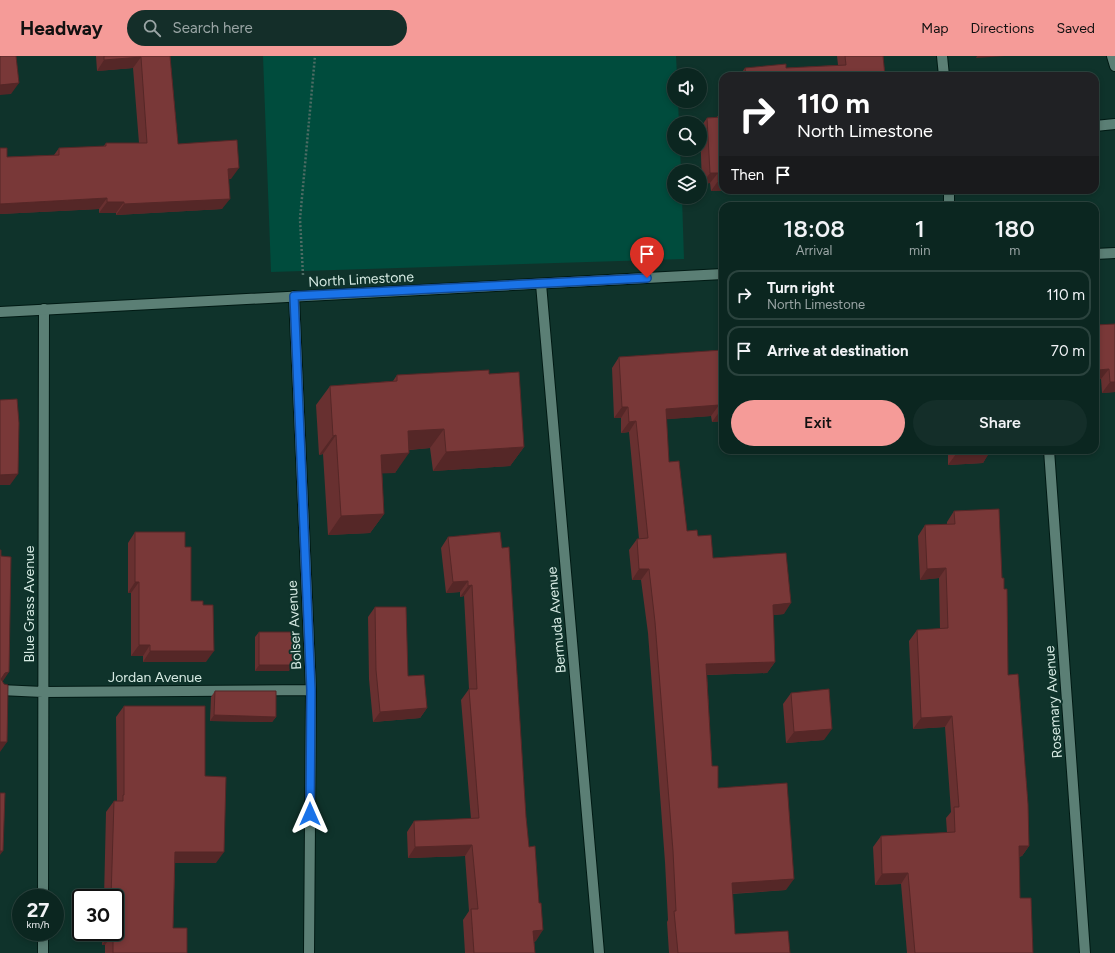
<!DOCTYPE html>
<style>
body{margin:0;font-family:Figtree,sans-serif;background:#142e29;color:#f1f3f6;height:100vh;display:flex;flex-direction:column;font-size:15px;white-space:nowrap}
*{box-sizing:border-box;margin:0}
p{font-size:13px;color:#9aa5a5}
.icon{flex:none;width:22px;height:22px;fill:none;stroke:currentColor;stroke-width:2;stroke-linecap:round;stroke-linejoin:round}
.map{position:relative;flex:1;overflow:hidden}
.side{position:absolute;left:719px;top:146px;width:380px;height:252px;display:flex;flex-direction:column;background:#0b2620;border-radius:12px;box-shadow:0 2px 6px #0003,0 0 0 1px #2b433e}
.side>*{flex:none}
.top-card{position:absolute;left:719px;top:16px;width:380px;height:122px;border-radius:12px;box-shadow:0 2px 6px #0003,0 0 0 1px #2b433e;background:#202124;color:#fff;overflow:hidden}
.controls{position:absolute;left:667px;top:12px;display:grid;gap:8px}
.controls a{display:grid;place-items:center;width:40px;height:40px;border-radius:50%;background:#0b2620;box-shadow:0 2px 6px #0003,0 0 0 1px #2b433e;font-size:20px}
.speed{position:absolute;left:12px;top:833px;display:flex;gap:8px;font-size:20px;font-weight:700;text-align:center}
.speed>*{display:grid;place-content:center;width:52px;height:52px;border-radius:50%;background:#0b2620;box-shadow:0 2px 6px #0003,0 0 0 1px #2b433e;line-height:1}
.speed small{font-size:10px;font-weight:400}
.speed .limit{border:2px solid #111;border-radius:6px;background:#fff;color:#111}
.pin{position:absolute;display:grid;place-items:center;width:34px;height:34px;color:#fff;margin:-41px -17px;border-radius:50% 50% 50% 0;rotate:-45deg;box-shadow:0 0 4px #0007}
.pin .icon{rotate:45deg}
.me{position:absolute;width:44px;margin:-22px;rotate:0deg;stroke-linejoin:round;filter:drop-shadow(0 0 3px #0008)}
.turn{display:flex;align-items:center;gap:14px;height:84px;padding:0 12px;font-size:18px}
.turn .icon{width:52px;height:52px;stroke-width:2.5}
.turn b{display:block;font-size:28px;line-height:34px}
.then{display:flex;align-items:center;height:38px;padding:0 12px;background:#0003;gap:8px;font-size:15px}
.eta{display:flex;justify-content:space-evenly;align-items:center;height:68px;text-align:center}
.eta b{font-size:24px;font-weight:600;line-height:28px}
.action{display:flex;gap:8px;margin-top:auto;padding:8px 12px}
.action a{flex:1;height:46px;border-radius:24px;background:#f59b98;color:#111;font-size:16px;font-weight:600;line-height:46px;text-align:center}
.action a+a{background:#142e29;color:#f1f3f6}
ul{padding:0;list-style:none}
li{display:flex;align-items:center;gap:12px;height:50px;margin:0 8px 6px;padding:0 4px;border:2px solid #2b433e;border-radius:12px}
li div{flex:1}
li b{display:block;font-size:15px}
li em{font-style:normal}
header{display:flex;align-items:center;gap:24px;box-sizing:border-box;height:56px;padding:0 20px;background:#f59b98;color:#111}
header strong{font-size:19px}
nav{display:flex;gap:22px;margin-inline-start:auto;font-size:14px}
.search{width:280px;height:36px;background:#142e29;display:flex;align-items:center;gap:10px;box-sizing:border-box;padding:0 14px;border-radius:22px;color:#9aa5a5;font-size:15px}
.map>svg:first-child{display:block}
</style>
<header>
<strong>Headway</strong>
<div class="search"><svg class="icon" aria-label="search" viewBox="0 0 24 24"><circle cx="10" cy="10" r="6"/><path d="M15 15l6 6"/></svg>Search here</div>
<nav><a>Map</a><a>Directions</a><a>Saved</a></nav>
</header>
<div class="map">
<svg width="1115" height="897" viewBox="0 0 1115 897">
<rect width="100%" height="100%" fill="#0f332b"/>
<path fill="#004c3d" d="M263,0H676L677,19H674V45H678L679,67H674V93H680L681,115H674V141H682L684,203L271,216Z"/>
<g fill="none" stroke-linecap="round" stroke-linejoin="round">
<g stroke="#011a14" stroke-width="12">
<path id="lane" d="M1112,0L1115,10
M1095,70L1115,68"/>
</g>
<g stroke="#011a14" stroke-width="12">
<path id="street" d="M942,0L944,20
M949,134V150
M541,228L599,897
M294,240L311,634L309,897
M1049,394L1085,897
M0,634L43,636L311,634
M43,842L44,253
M43,897V876"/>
</g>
<g stroke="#011a14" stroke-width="12">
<path id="secondary" d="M1095,198L1115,197
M0,256L723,218"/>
</g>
<path stroke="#4d6c64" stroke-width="2.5" stroke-dasharray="2 2" stroke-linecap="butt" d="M303,219L300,163L315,0"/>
<use href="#lane" stroke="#5b7f75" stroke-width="10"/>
<use href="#street" stroke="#5b7f75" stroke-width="10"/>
<use href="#secondary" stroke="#5b7f75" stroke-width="10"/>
</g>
<path fill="#683030" d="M96,0H170L178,88L231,123H229L222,153L116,159V157H99V153L0,158V92L7,101L54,99L59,92L103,91L106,87H139L133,12L97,15Z
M837,0H883L885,20L786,12L838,9Z
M745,12L746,20H739Z
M721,55L737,134L711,135L710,127L702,128L700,72L707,62L717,61Z
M1115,268V336L1102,337L1101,323L1095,324V269Z
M723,294V365L712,366L711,360L666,363L669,406L687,475L698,480L713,502L784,558L773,559L775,606L767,617L707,619L712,710L718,732L786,834L732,838L735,878L790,897H669L667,866L668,864L665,806L648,577L641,524H632L629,494L637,483H639L629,376L621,377V362H614L612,312L619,301Z
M489,318L524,391L510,410L433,415L430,392L409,394L395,417H382L384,458L370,477L328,479L323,398L319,399L316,349L330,330L393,325L397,319Z
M948,394H990L983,407L948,409Z
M954,455L1002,522L1008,619L1029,790L1022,800L1019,801L1020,842L1033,897H907L901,828L875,829L873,791L881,780L947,777L946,762L951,756L945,671L913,673L909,585L917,574L940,573L939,522L920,524L918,480L925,469L947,468V466Z
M135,476L185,491L191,545L206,606H143V600H131V537H128V487Z
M500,476L526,761L536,885L534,886L535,897H465L463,864L469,855L465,800L408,802L407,776L414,765L471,763L461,644L469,633L464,540L460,541V536L446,537L441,492L448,481Z
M375,551L408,620L427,652L420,662L373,666L369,623L368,561Z
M259,576L289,615H255V581Z
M215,635L276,661L272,666L210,665L211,641Z
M791,637L824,684L786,687L783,648Z
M124,650L205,720L216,807H175L173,872L187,897H105V889H102L103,876H115V842H104L106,756L114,745H117L116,661Z"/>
<path fill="#552727" d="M977,0H1005L976,2Z
M141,1L133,12L97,15L104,4Z
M19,27L11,38L0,39V29Z
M239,112L231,123L220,124L228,113Z
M710,117H718L710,127L702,128Z
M723,124V134H738L711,135L718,125Z
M107,142L99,153L0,158V148Z
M230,143L222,153L116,159L124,148Z
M107,146H124L116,157H99Z
M1109,313L1101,323L1095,324V317L1098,314Z
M1110,326H1115V336L1102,337Z
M719,349L711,360L658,364L666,353Z
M622,351H628L621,362H614Z
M720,355H723V365L712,366Z
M636,365L629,376L621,377L629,366Z
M444,373L430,392L395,395L408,375Z
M336,379L323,398L319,399L333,380Z
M524,391L510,410L433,415L446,396Z
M990,396L983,407L948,409L956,398Z
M409,397L395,417L367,418L381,399Z
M18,418L10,429H0V419Z
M384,458L370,477L328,479L341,460Z
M946,512L939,522L920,524L927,513Z
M639,513H649L641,524H632Z
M468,525L460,536L446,537L453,526Z
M135,526H139L131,537H128Z
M472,529L464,540L460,541L468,530Z
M791,547L784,558L765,560L773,549Z
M139,589H150L143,600H131Z
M150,595H214L206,606H143Z
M775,606L767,617L699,619L706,608Z
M259,609H293L289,615H255Z
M9,616L1,628L0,624L5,617Z
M427,652L420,662L373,666L380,656Z
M214,659L276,661L272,666L210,665Z
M952,660L945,671L913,673L921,662Z
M832,673L824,684L786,687L794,676Z
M0,686H7L0,696Z
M472,789L465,800L408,802L415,791Z
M1019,790H1029L1022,800L1011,801Z
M0,795H3L0,799Z
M175,796H224L216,807H168Z
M908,817L901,828L875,829L882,818Z
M794,823L786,834L724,838L732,827Z
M543,874L536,885L525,886L533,875Z
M110,878H113L105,889H102Z"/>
<path fill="#793838" stroke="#552727" d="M0,0H16L19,27L0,29Z
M104,0H170L178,88L237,84L239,112L228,113L230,143L124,148V146H107V142L0,148V92H7V101L59,99V92L106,90V87H147L141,1L104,4Z
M845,0H883L885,20H746L745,12L786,8V12L846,9Z
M721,55H723V124L718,125V117H710L707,62L722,61Z
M1115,268V326H1110L1109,313L1098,314L1095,269Z
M723,294V355H720L719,349L666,353L669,406L679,405L687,475L697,474L698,480L711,479L713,502L786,497L791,547L773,549L775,606L706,608L712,710H718V732L787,727L794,823L732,827L735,878L788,875L790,897H678L674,855H676L673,795L655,566L649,513H639L637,483L648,482L636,365L629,366L628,351H622L619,301Z
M489,314V318L519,316L524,391L446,396L444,373L408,375L409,397L381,399L384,458L341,460L336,379L333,380L330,330L397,325V319Z
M17,343L19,367L18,418L0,419V344Z
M956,394H990V396L956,398Z
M999,453L1002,522H1004V533H1007L1008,619L1018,618L1028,748L1029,790H1019L1020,842H1031L1033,897H915L908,817L882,818L881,780L955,776L954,751H959L952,660L921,662L917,574L948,572L946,512L927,513L925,469L955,468L954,455Z
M135,476H185V491H191V545H203V549H213L214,595H150V589H139V526H135Z
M500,476L502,492L509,491L526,761L529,791L535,790L539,847H541L543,874L533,875L535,897H474L471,853H478L472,789L415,791L414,765L479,762L469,633H477L472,529L468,530V525L453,526L448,481Z
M0,494H1V500L11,501L9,616L5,617L1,623L4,628L8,629L7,686H0Z
M375,551H406L408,620L424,619L427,652L380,656L376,614Z
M259,576H294L293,609H259Z
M829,633L832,673L794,676L791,637Z
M215,635H276V661L214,659Z
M124,650H205V720L226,721L224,796H175L173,872H187V897H113V878H110V876H115V842H111L114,745H123V739H124Z
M0,737H5L3,795H0Z"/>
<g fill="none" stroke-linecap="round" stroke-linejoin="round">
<g stroke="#114b97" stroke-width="10">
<path id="route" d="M310,758L311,634L294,240L647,222"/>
</g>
<use href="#route" stroke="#1a73e8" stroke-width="7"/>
</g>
<g text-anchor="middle" stroke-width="4" stroke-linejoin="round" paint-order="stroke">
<g font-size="14" fill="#d6eae3" stroke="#0f332b">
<text transform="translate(361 223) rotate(-3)" y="5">North Limestone</text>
<text transform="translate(29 548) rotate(-90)" y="5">Blue Grass Avenue</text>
<text transform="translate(556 564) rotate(-95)" y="5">Bermuda Avenue</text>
<text transform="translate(294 569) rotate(-93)" y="5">Bolser Avenue</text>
<text x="155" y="626">Jordan Avenue</text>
<text transform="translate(1053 646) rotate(-94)" y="5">Rosemary Avenue</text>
</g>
</g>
</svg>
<div class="controls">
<a><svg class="icon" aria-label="sound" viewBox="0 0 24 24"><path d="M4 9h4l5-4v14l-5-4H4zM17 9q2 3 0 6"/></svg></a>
<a><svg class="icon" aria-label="search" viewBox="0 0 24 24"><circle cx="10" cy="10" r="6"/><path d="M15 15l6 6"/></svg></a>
<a><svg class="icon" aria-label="layers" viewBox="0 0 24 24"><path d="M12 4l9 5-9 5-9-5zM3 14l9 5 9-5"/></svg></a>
</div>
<div class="speed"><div>27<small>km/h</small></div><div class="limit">30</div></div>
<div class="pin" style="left:647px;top:222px;background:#d93025"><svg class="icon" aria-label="arrive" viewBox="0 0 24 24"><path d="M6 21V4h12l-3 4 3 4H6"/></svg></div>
<svg class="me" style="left:310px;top:758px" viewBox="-20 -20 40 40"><path d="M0-17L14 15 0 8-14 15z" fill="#1a73e8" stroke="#fff" stroke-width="4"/></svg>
<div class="top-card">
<div class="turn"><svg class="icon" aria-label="right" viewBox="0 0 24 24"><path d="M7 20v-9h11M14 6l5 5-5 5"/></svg><div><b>110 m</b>North Limestone</div></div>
<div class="then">Then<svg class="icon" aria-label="arrive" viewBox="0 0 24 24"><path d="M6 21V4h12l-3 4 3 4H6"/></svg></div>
</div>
<section class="side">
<div class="eta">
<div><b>18:08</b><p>Arrival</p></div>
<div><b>1</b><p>min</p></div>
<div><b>180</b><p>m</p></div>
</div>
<ul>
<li><svg class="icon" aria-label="right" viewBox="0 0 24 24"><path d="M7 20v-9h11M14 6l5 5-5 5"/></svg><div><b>Turn right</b><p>North Limestone</p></div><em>110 m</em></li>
<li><svg class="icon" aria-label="arrive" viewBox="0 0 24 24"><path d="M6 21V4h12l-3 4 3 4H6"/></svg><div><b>Arrive at destination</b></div><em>70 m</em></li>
</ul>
<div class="action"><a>Exit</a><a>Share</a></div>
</section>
</div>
